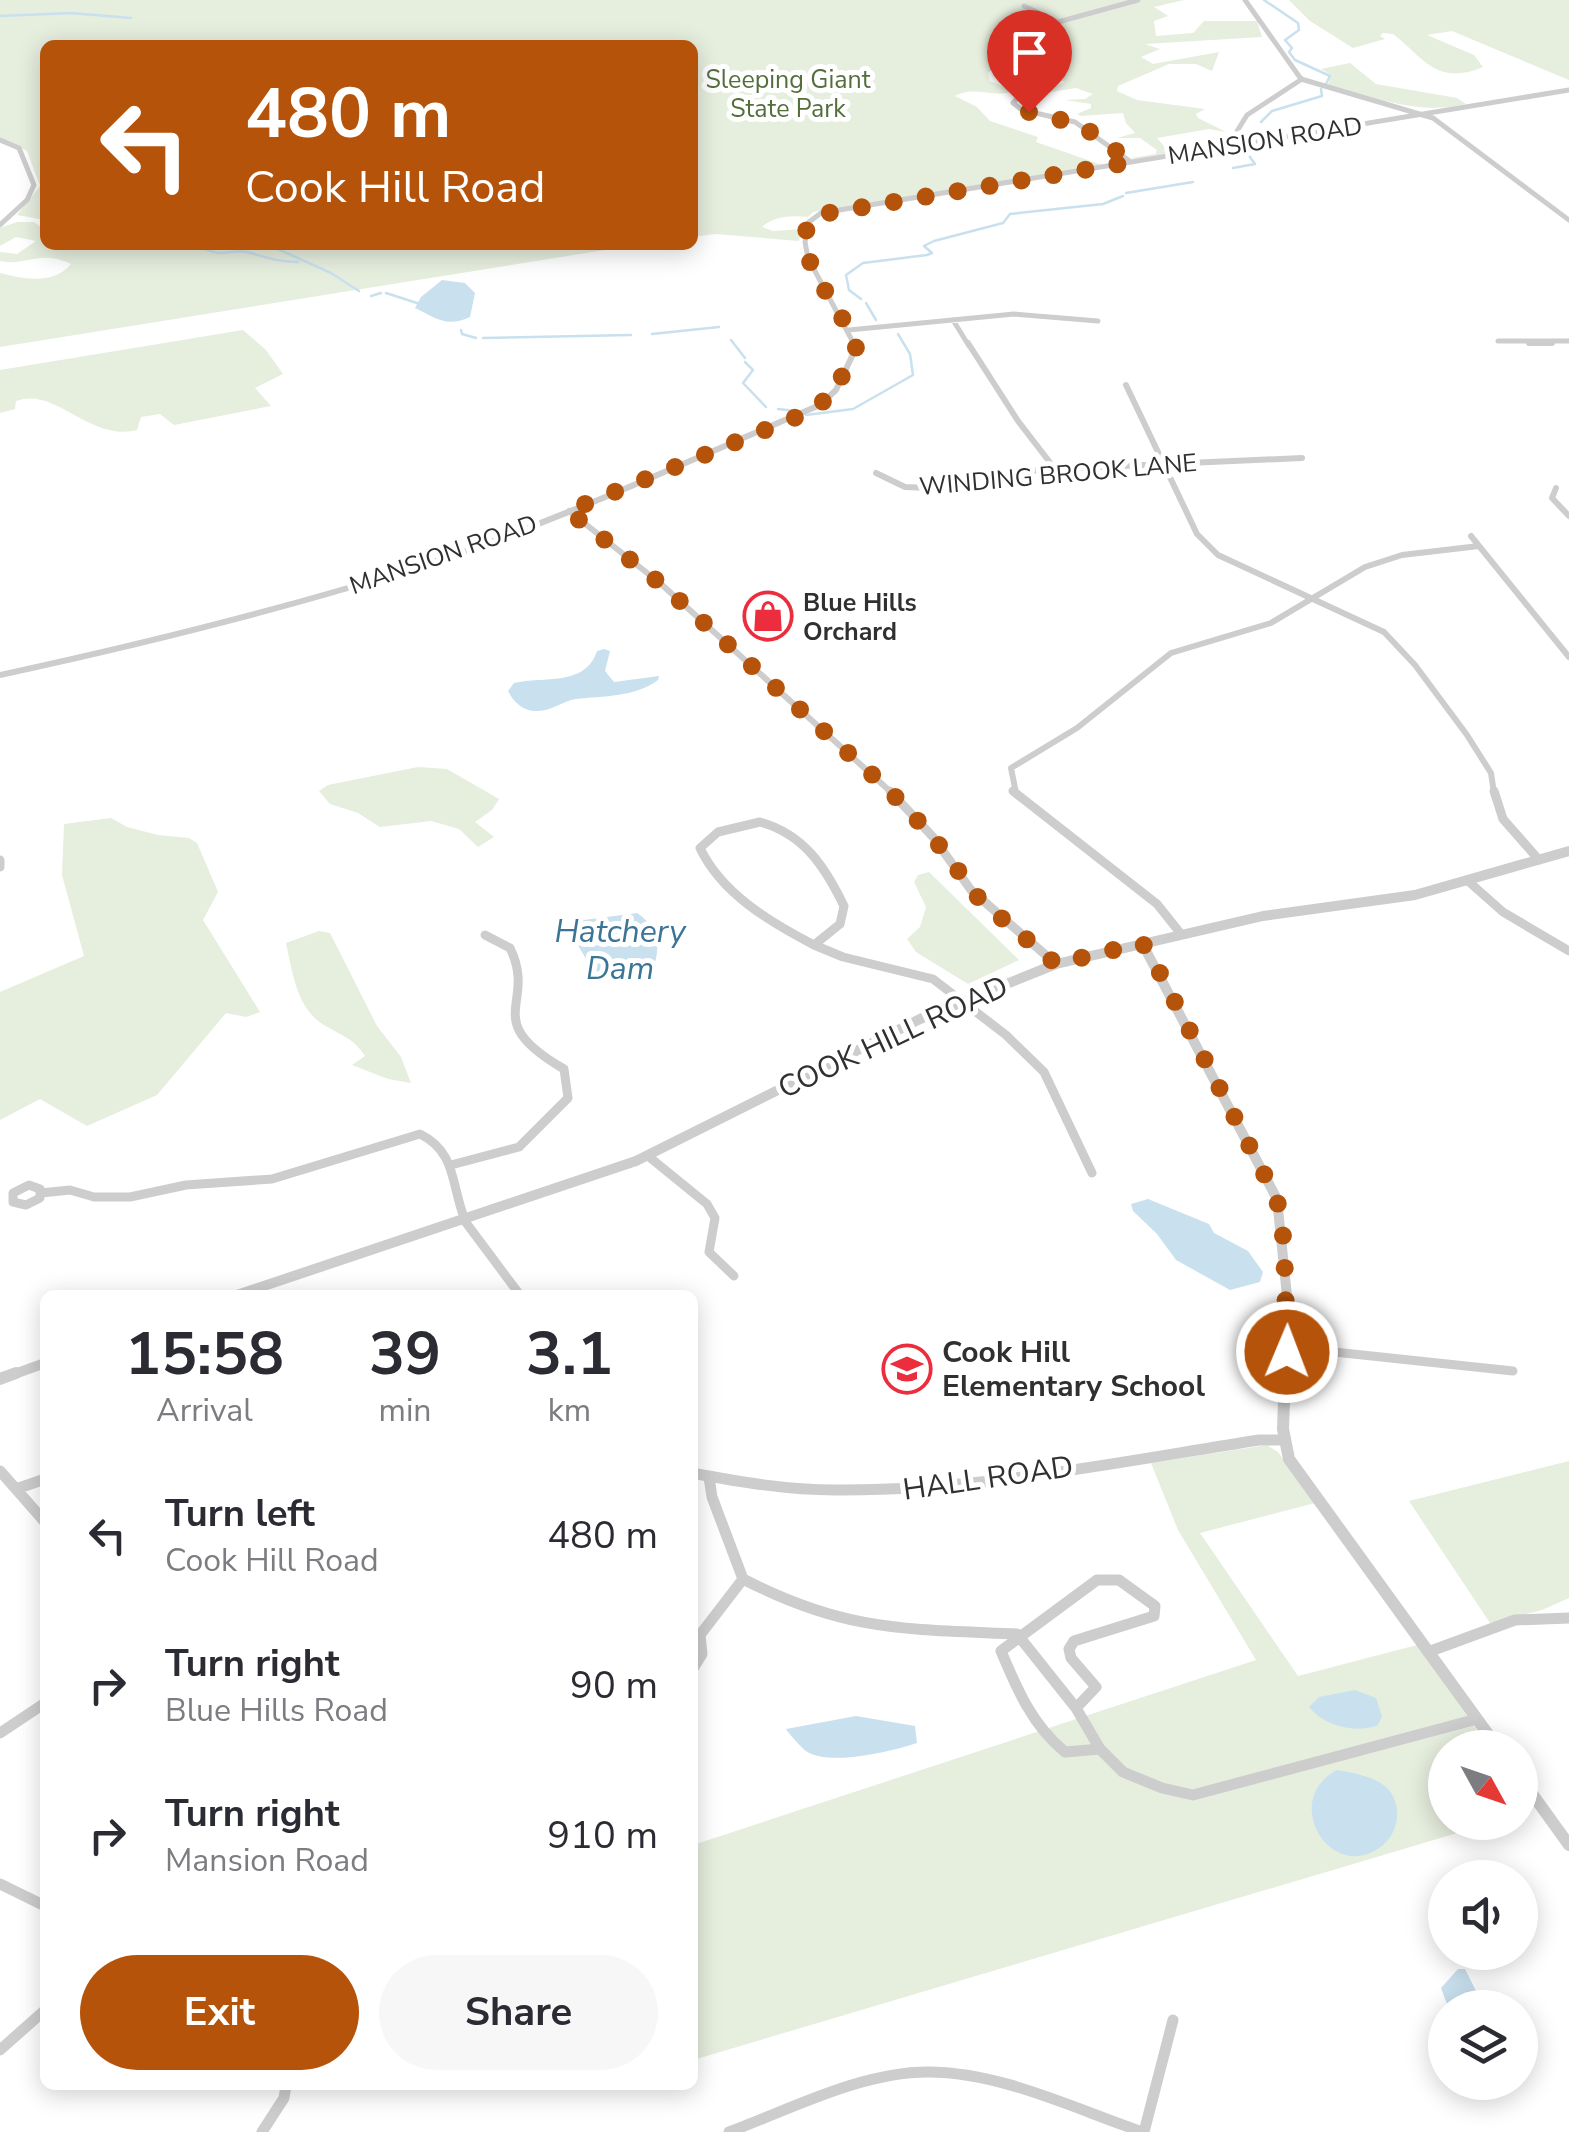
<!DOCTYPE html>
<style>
body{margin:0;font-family:"Nunito Sans",sans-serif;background:#f7f7f7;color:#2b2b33;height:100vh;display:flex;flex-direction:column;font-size:38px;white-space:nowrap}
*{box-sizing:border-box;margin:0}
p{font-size:32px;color:#7c7c81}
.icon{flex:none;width:55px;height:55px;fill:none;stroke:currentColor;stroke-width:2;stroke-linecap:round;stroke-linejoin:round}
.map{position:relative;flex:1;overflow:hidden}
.sheet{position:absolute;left:40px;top:1290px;width:658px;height:800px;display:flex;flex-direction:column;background:#fff;border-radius:15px;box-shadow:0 5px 25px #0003}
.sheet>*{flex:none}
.banner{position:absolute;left:40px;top:40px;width:658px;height:210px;border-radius:15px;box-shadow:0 5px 25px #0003;background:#b45309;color:#fff;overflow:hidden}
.needle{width:65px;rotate:130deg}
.buttons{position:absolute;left:1428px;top:1730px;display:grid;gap:20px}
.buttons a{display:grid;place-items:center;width:110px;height:110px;border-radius:50%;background:#fff;box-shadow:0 5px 25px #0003;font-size:50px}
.pin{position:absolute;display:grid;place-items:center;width:85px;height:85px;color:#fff;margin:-102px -42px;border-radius:50% 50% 50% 0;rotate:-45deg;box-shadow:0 0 10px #0007}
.pin .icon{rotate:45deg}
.me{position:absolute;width:110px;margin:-55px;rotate:1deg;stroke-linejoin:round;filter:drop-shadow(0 0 8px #0008)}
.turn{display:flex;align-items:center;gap:35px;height:210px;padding:0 40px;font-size:45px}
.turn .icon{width:130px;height:130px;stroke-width:2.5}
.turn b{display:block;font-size:70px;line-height:85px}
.eta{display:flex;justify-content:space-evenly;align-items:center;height:170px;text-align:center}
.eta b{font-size:60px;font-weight:700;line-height:70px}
.cta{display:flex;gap:20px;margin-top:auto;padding:20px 40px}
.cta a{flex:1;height:115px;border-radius:60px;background:#b45309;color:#fff;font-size:40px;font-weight:700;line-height:115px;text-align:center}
.cta a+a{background:#f7f7f7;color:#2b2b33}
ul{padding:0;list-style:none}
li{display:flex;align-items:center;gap:30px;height:150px;padding:0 40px}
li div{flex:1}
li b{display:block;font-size:38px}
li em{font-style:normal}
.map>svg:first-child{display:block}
</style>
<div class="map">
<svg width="1569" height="2132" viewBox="0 0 1569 2132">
<rect width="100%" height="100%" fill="#fff"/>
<path fill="#e6eede" d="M0,0H1184L1154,7L1168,16L1154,21L1156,36L1193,33L1204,21H1257L1262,37L1145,44L1160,49L1141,57L1153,64L1219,52L1212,71L1196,64H1169L1118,86L1117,91L1137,100L1205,109L1196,114L1198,118L1226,132L1209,129L1157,138L1169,152L1188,150L1134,159L1131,158L1156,154L1157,150L1140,138H1117L1135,133L1126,123L1123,113L1081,116L1077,114L1091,108V104L1065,100L1085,99L1093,94L1076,88L1051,92L1047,90L1065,82L1006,64L997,65L988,73L990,81L1013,91C994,99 975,85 955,96L977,107L990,121L1038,137L1036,142L1102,165L813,212L808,217C793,215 773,216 762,227L773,231L802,229L799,241L715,234L693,237L692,45H45V220L17,215L40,186L27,151L0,138Z
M1289,0H1569V80L1452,31L1427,35L1474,55L1483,67C1436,87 1422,56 1393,34L1383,33L1380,36L1385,39L1353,48L1310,21Z
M1350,63L1376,84L1457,98L1466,104C1420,116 1373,97 1328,85L1331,75L1321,69Z
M17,222H34L45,230V245H636L0,347V273C23,279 54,285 71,264C39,249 26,267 0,261V252L17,254L36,241L16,237L0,246V228Z
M243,330L266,350L283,374L255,388L271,406L174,425L160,414L141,417L137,430C89,442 56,386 16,401L15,409L0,413V370Z
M418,767L447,769L499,799L492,810L475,822L494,837L478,847L459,829L431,821L380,827L358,813L330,804L319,791L328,785Z
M111,818L127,827L158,835L189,838L197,843L218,892L203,920L260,1012L246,1017L226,1013L157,1095L87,1126L40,1099L0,1120V992L84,956L62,875L64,824Z
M929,872L1019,960L968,984L916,952L907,939L920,927L926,907L914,882L918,875Z
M319,931L330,933L377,1026L401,1057L411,1083L388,1079L352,1065L365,1056C353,1037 339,1035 321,1023C296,1006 292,969 286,943Z
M1267,1445L1278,1452L1315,1503L1200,1533L1298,1676L1417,1645L1489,1747L1445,1748V1822L1491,1823L693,2060V1845L1256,1660L1178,1530L1151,1463Z
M1569,1461V1598L1542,1610L1490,1623L1409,1501Z"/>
<path fill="#c9e0ee" d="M442,280L465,283L475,293L470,317C446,328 436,318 415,308L421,297Z
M604,649L610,651L605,671L614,682L659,676L658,680C636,697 603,696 576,699C563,701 551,711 538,711C524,712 514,703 508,691L514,683C544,676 585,687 597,651Z
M637,913C660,928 662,952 650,974L620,983L596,976L572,935V927L584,920Z
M1148,1199L1209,1224L1214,1233L1248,1251L1263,1272L1260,1282L1230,1290L1176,1260L1157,1234L1133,1211L1131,1204Z
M1355,1690L1376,1698L1382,1716L1378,1725C1356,1734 1324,1726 1309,1707L1319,1697Z
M856,1716L915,1726L917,1743C893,1751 829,1767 806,1751C804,1750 788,1733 786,1729Z
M1337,1770C1351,1772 1370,1776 1382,1784C1403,1798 1401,1830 1383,1845C1332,1887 1279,1800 1337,1770Z
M1458,1969H1465L1484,2007H1448L1441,1988Z"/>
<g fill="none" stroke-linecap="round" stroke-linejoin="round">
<path stroke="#c9e0ee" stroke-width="2.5" d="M1264,0L1298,23L1299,30L1285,40L1292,48L1289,52L1295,60L1330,76L1326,84
M0,16L71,13L131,18
M1261,122L1272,111L1322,96L1321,89
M1233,168L1255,164L1247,153L1265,143
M1126,193L1193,182
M197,245C225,261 227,247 251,253C268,258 279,262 298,262
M269,245L331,273L359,291
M386,293L417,303
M371,296L381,293
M861,299L849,290L846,275L863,263L927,255L932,253L924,246L934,241L1003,223L1010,214L1103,204L1123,196
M866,303L876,320
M461,330L462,334L476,338
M652,334L719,327
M483,338L631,335
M731,340L745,358
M745,362L753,370L743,383L766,407
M778,409L796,411
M806,415L853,409L913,375L910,354L898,334"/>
<path stroke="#cdcdcd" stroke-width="5" d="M1245,0L1301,79L1433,118L1569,220
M1024,6L1058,22L1138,0
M1050,84L1019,96L1013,103L1022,110L1075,122L1131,162
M0,140L19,148L34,185L27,200L0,225
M1228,146L1247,115L1302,79
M953,320L969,346
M849,330L1014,314L1098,321
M1498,341H1569
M855,346L808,258L805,242L809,222L821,213L1569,90"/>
<path stroke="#cdcdcd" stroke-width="6" d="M968,343L1018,421L1055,469
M1529,343H1552
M1126,385L1197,534L1218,555L1384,632L1415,665L1467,735L1491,773L1494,793
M876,473L905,487L930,488L994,474L1055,469L1302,458
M1556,488L1552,498L1569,516
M569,511L661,584L892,793
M1471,536L1569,657
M0,675C139,645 276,611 411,569C551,525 685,462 820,405L836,390L856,348L853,343
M1016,793L1011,768L1077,728L1171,653L1271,623L1365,567L1402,555L1479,546"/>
<path stroke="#cdcdcd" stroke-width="9" d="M890,791L933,837L971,890L1056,964
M1013,791L1157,904L1181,934
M1494,791L1503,819L1539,860
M760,822C804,834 825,867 844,906L840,924L814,945C770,922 722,894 700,848L718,832Z
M0,860V867
M1468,881L1503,912L1569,951
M814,945L843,957L933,979L1006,1035L1044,1072L1092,1173
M648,1156L707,1204L715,1218L709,1252L734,1276
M451,1165L519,1147L568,1098L564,1069C478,1019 538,1005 510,948L485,935
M29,1185L40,1189V1198L26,1205L13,1202V1193Z
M41,1193L70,1190L94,1197H130L186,1185L272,1179L420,1134C457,1152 451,1186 465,1220
M464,1220L520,1295
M1287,1347L1513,1371"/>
<path stroke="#cdcdcd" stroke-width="11" d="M0,1471L45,1522
M692,1473C740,1482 787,1490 836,1490C978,1491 1119,1462 1259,1440H1284
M709,1477L712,1497L743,1579C846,1632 905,1629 1017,1634L1076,1708L1100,1749L1123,1772L1162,1788L1193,1795L1477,1719
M16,1489L45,1479
M1428,1652L1515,1620L1569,1618
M692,1670L702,1654L700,1635L743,1579
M1076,1708L1096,1687L1071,1658L1069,1649L1074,1641L1154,1616L1155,1606L1119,1580H1097L1001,1651C1017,1689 1032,1725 1065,1752L1100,1749
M0,1733L45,1703
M0,1884L45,1906
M0,2050L45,2010
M262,2132L284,2098L286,2085
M729,2132C791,2109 861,2072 928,2072C1001,2072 1075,2109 1143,2132
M1144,2132L1173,2020"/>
<path stroke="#cdcdcd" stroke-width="10" d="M1142,943L1277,1199L1287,1296L1285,1376
M237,1295L636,1161L920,1019L1056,964L1263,916L1415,895L1569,851
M9,1376L45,1363"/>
<path stroke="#cdcdcd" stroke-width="12" d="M1285,1373L1283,1429L1289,1459L1498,1748
M0,1379L16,1373
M1520,1777L1569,1845"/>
</g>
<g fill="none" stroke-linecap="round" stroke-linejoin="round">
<path stroke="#b45309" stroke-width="18" stroke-dasharray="0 32.4" d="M1029,112L1081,125L1131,162L816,215C779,249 848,311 856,348L832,396L799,416L568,511L661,584L887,788L933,837L980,900L1056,964L1142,943L1148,950L1277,1199L1284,1242L1287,1352"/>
</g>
<defs>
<g id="shop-ring" transform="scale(2.5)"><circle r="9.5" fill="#fff" stroke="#ec2d3e" stroke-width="1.5"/><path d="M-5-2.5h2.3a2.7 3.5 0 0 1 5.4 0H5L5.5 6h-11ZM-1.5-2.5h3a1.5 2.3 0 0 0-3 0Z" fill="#ec2d3e"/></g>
<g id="school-ring" transform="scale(2.5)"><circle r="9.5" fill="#fff" stroke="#ec2d3e" stroke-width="1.5"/><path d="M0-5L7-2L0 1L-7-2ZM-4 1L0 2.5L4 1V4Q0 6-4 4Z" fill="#ec2d3e"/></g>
</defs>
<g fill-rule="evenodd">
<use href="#shop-ring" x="768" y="616"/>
<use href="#school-ring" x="907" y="1369"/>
</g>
<g text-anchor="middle" stroke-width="10" stroke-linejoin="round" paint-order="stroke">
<g font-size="25" fill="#546e3b" stroke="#fff">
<text x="788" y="88">Sleeping Giant<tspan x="788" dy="29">State Park</tspan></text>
</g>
<g font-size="25" fill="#303030" stroke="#fff">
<text transform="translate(1265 140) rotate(-9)" y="9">MANSION ROAD</text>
<text transform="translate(1058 474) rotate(-5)" y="9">WINDING BROOK LANE</text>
<text transform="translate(443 554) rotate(-19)" y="9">MANSION ROAD</text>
</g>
<g font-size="25" font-weight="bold" fill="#303030" stroke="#fff" text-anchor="start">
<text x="803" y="611">Blue Hills<tspan x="803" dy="29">Orchard</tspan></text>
</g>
<g font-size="30" fill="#303030" stroke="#fff">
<text transform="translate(893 1037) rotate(-25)" y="10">COOK HILL ROAD</text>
<text transform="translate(988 1478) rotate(-8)" y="10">HALL ROAD</text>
</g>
<g font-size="30" font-weight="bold" fill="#303030" stroke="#fff" text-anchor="start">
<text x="942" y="1362">Cook Hill<tspan x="942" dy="34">Elementary School</tspan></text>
</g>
<g font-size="32" font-style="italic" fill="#3a7496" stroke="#fff">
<text x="620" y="942">Hatchery<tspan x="620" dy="37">Dam</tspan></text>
</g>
</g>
</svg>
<div class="buttons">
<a><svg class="needle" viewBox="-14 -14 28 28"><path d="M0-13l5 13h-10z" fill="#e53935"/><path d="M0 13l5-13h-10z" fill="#7c7c81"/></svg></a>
<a><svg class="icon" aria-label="sound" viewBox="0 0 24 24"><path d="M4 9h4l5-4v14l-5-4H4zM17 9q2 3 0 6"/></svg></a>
<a><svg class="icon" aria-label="layers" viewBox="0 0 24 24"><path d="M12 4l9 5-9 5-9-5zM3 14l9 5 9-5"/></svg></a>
</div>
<div class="pin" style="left:1029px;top:112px;background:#d93025"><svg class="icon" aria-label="arrive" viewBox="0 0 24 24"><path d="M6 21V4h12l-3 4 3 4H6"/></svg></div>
<svg class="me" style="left:1287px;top:1352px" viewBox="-20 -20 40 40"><circle r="17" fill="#b45309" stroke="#fff" stroke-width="3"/><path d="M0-11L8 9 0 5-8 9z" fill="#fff"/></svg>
<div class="banner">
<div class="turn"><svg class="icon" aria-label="left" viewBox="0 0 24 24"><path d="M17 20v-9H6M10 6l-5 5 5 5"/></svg><div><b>480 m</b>Cook Hill Road</div></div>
</div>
<section class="sheet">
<div class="eta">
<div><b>15:58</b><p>Arrival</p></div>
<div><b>39</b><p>min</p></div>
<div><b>3.1</b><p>km</p></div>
</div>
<ul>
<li><svg class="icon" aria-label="left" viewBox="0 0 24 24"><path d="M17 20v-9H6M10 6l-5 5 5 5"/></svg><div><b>Turn left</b><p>Cook Hill Road</p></div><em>480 m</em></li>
<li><svg class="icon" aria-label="right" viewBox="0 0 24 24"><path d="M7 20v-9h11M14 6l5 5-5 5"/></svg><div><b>Turn right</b><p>Blue Hills Road</p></div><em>90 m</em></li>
<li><svg class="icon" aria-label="right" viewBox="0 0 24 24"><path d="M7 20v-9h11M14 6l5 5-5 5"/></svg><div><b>Turn right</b><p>Mansion Road</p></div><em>910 m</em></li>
</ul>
<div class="cta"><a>Exit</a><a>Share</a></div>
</section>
</div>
